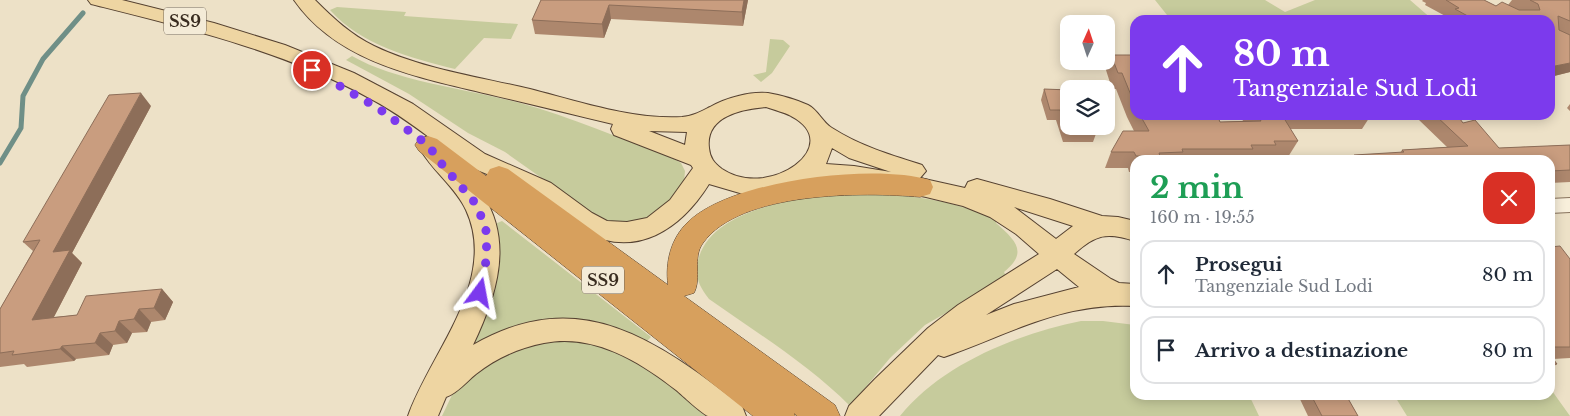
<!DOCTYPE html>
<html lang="it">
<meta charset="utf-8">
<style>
body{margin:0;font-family:"Libre Baskerville",serif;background:#f6f6f7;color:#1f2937;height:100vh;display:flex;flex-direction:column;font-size:19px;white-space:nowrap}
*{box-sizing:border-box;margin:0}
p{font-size:16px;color:#747a83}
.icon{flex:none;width:28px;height:28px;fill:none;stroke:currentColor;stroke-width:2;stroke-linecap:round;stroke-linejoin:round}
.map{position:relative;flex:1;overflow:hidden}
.drawer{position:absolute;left:1130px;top:155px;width:425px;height:245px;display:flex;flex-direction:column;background:#fff;border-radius:15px;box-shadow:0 2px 12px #0003}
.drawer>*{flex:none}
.guide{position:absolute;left:1130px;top:15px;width:425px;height:105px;border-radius:15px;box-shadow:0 2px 12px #0003;background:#7c3aed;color:#fff;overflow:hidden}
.needle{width:32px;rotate:3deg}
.fabs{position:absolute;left:1060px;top:15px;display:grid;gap:10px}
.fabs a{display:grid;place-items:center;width:55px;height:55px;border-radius:10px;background:#fff;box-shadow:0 2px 12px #0003;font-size:25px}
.pin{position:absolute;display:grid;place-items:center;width:42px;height:42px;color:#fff;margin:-21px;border:2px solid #fff;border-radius:50%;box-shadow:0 1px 5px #0007}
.me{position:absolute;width:55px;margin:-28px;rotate:13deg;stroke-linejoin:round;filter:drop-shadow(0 0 4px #0008)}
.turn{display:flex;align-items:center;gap:18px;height:105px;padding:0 20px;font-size:22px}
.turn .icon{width:65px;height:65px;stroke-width:2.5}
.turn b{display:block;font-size:35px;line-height:42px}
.round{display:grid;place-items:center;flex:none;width:52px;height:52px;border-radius:15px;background:#f6f6f7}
.overview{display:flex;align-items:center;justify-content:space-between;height:85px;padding:0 20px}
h1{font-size:30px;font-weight:700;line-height:38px;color:#1e9e55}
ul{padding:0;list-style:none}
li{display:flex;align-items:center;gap:15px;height:68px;margin:0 10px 8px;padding:0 10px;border:2px solid #e0e1e3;border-radius:15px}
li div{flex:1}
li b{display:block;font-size:19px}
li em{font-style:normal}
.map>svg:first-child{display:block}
</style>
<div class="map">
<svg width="1570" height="416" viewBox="0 0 1570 416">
<rect width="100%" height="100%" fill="#ede1c7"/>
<path fill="#c6cb9c" d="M1155,0H1265L1285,12L1315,0H1410L1433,20H1171Z
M337,7L406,12L404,16L518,24L511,39L484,38L455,69C411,58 361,45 330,10Z
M770,39L783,40L790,46L772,73L761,82L753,75L766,72Z
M352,56C397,82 469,89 520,103C571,117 621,139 671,157L681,163L685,171L684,182L677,195L648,218L630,224L601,220L505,152L468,133L409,94L346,60Z
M840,193C899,194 942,196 996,219V223C1015,240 1029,252 1004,272L1007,278L925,325L890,358L850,406C808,364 757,333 709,299C698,285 694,275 699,257C714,209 797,198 840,193Z
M502,221L651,337L647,341C608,322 564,309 521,326C503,333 486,342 469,350L495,224Z
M1081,321H1103L1135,325V395H1249L1259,416H900C942,364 1017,334 1081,321Z
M555,338L614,346L716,416H442L452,395L467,377L512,348Z
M1550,388L1570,416H1407L1394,395H1550Z"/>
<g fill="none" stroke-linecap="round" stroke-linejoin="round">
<path stroke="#6f8f87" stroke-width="5" d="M0,163L21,128L23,96L43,59L83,13"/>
<g stroke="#88735d" stroke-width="2">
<path id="minor" d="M1570,198V212L1550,213V199Z"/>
</g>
<g stroke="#564231" stroke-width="2">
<path id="major" d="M88,0H122L214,23L285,45L354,73L413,104L485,154L551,183L592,213L607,221L627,222L647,218L670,200L693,168L691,165L614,135L611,129L613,124C571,114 530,104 488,94C418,77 338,63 294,0H315C333,18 351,35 374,46C422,69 479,77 530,89C577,101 633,120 682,117C693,116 700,112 710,107C725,98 751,91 768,93C780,95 797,100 808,105C818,110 823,123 832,128C860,146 891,155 922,165L926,171L920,178L965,188L968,182L977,179L1050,199L1102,216L1118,217L1135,221V241C1107,232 1096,234 1074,254L1111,279L1119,283L1135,284V306C1061,302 1010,334 944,357L938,355L879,416H845L849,406L875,379L928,328L958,305L1039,254L1016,234L990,217L963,206L926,197L861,184L830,181L805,183L777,194L750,196L709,184C681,229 637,259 584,232C564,222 548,204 528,192C509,181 488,176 469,166C460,161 452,154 444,148C456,165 471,178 483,195C514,243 496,297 473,345C581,283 657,341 742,406L746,416C737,416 716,416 708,416C702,414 682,395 676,390C639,361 593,333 544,343C519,348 496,358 476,374C466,382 458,393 446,397L438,416H408C430,353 499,281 466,210C456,188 434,172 422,152L426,146L434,144L441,146C418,129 396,112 371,99C284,51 187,28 91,4ZM766,107C774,110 784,112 791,116C847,145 769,201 722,169C714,163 710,158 709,148C705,116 742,109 766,107ZM649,131L687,132L685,145ZM832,148L849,158L891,172L854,166L826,164ZM1014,207L1073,226L1056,239ZM1057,269L1079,287L1014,304L986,315Z"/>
</g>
<g stroke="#564231" stroke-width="1">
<path id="highway" d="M428,136L437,139L486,176L490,169L499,166L508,169L668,285C665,262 671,238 688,222C731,180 873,163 930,180L933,187L930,194L920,197C864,192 740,191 703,243C692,258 702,278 694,293L684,296L835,405L840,416H797L794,413L795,416H753L419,151L415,145L419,139Z"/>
</g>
<use href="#minor" fill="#f8efdb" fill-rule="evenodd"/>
<use href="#major" fill="#eed5a2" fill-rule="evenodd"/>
<use href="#highway" fill="#d7a05d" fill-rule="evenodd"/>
</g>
<path fill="#ad876d" d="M541,0H748L743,26L611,19L604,38L535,34L532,20Z
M1423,0H1484L1496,6L1508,5L1512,0H1570V72L1550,77V20H1447L1449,18L1425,5L1426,3L1422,1Z
M1111,55H1135V115H1217L1220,122L1243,121L1240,115H1371L1362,129H1290L1298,141L1288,157H1269L1267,160H1135V172H1129L1128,168H1105L1111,152L1134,131L1127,117L1116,89H1112L1106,70Z
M1044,89L1069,90V126L1097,131L1093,142H1063L1056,120H1047L1041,100Z
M1570,104V111L1567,108Z
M151,106L72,253L82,263L54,317L77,315L162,289L173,302L165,320L151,322L147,332L132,333L127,343L113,345L109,355L76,359L74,361L27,367L24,364L0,367V309L33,251L23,242Z
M1381,115H1457L1463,123L1499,148L1570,145V182L1550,183V160H1329L1330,159L1351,158L1354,155L1400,153L1402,150L1447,147L1419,120L1384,119Z
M1550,247L1570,259V358L1553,359L1557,364L1550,369Z
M1298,395H1346L1358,416H1308Z"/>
<path fill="#8d6e59" d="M744,0H748L743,26L742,12Z
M609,5L611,19L604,38L602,24Z
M1570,63V72L1550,77V67Z
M141,93L151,106L72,253L82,263L46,332L32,320L53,252Z
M162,289L173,302L165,320L154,308Z
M139,309L151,322L147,332L134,319Z
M119,321L132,333L127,343L115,331Z
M100,333L113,345L109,355L95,343Z
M62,346L76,359L74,361L60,349Z"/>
<path fill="#c99d7f" stroke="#8d6e59" d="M541,0H744L742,12L609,5L602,24L532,20Z
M1446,0H1484L1496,6L1502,2L1519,10H1540L1538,4L1530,0H1570V21L1558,16L1559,30L1570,35V63L1550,67V20H1475L1455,9L1459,8Z
M1111,55H1135V105L1122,73H1118Z
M1044,89L1069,90V126H1095L1097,131H1066L1060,110H1050Z
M141,93L53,252L70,250L32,320L77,315L86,296L162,289L154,308L139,309L134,319L119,321L115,331L100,333L95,343L62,346L60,349L12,355L14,351L0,353V309L40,240L23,242L109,95Z
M1140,115H1217L1220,122L1261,121L1258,115H1282L1298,141H1274L1276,145H1251L1253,149H1182L1183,152L1159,153L1160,156H1136L1134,152H1111L1123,131H1149Z
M1435,115H1457L1463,123L1475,120L1499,148L1570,145V170L1550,171V160H1330V159L1356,158L1354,155L1404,152L1402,150L1468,146Z
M1560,246L1570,259V347H1550V247Z
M1550,355L1557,364H1550Z
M1311,395H1346L1358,416H1322Z"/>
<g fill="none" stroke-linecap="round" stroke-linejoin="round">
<path stroke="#7c3aed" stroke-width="9" stroke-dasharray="0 16.2" d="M312,70L378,108L428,145L444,167L473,200L485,224L487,238L485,274L480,293"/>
</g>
<g text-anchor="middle" stroke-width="5" stroke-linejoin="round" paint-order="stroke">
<g fill="#f4ebd7" stroke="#716557" stroke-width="1">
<rect x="164" y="7.5" width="42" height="27" rx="4"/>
<rect x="582" y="266.5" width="42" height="27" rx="4"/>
</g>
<g font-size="16" font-weight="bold" fill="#392c20">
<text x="185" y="27">SS9</text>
<text x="603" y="286">SS9</text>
</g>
</g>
</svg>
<div class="fabs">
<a><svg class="needle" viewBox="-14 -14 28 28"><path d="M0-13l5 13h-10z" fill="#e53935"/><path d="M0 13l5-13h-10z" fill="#747a83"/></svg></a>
<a><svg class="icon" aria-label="layers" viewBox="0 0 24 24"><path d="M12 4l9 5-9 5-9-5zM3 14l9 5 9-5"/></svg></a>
</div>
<div class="pin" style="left:312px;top:70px;background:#d93025"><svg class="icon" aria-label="arrive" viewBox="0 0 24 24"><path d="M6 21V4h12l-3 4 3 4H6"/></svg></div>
<svg class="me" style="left:480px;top:293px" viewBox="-20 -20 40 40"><path d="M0-17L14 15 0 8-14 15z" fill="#7c3aed" stroke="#fff" stroke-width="4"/></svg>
<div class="guide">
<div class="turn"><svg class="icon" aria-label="ahead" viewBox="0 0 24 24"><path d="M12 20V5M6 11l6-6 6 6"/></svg><div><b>80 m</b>Tangenziale Sud Lodi</div></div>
</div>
<section class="drawer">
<div class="overview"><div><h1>2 min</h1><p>160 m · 19:55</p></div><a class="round" style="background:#d93025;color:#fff"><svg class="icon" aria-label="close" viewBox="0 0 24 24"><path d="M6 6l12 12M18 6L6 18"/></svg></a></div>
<ul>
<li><svg class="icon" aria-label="ahead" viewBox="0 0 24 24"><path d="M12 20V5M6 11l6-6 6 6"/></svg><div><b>Prosegui</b><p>Tangenziale Sud Lodi</p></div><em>80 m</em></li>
<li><svg class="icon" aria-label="arrive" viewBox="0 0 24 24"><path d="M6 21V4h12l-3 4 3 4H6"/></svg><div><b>Arrivo a destinazione</b></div><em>80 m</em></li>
</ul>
</section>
</div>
